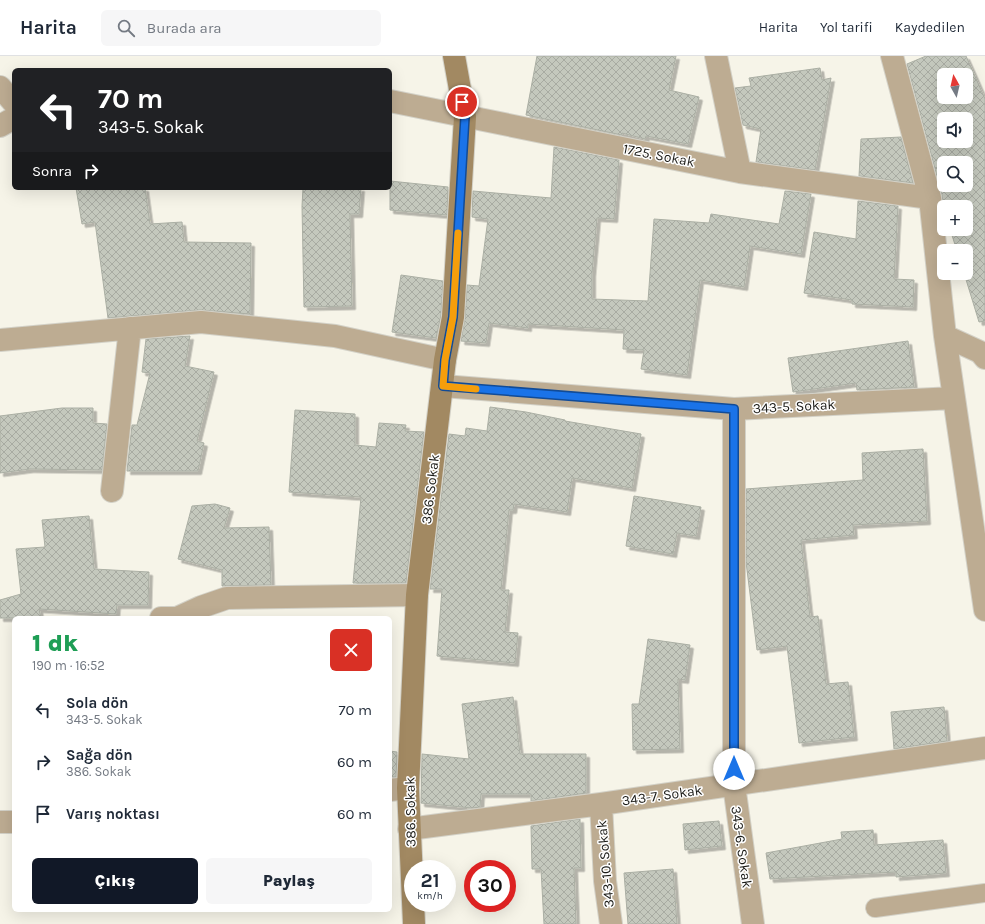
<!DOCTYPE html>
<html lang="tr">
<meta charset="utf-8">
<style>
body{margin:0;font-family:Karla,sans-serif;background:#f6f6f7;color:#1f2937;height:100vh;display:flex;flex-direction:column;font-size:15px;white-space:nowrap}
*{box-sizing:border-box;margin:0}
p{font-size:13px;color:#747a83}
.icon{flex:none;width:22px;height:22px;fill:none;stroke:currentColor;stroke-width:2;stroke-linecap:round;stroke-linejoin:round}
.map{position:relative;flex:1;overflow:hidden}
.side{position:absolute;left:12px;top:560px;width:380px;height:296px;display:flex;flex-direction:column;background:#fff;border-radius:6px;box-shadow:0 4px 16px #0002}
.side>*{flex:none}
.banner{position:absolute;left:12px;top:12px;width:380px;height:122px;border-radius:6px;box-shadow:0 4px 16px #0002;background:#202124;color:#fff;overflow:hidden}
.needle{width:26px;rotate:352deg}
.tools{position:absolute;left:937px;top:12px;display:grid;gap:8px}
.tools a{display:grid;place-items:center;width:36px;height:36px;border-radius:6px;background:#fff;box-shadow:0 4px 16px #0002;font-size:20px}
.speed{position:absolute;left:404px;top:804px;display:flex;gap:8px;font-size:20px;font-weight:700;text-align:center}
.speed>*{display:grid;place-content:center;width:52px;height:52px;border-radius:50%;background:#fff;box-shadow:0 4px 16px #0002;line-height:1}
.speed small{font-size:10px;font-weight:400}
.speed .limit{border:6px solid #d22;background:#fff;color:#111}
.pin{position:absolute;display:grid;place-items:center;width:34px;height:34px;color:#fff;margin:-17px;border:2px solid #fff;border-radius:50%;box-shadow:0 1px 4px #0007}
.me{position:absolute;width:44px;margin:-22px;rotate:0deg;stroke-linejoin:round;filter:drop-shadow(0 0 3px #0008)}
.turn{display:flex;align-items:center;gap:14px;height:84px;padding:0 20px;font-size:18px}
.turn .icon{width:52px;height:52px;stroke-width:2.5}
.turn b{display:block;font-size:28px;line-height:34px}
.then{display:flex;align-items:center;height:38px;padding:0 20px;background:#0003;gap:8px;font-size:15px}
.round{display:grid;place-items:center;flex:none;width:42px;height:42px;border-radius:6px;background:#f6f6f7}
.head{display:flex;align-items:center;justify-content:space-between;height:68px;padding:0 20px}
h1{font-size:24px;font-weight:800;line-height:30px;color:#1e9e55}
.action{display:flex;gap:8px;margin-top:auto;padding:8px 20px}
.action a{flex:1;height:46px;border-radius:6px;background:#111827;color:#fff;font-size:16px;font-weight:800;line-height:46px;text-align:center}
.action a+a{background:#f6f6f7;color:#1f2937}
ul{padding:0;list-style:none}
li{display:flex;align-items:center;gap:12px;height:52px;padding:0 20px}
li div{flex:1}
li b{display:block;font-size:15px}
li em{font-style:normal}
header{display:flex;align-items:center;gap:24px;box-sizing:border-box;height:56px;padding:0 20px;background:#fff;border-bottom:1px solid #e0e1e3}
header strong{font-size:19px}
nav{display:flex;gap:22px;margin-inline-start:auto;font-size:14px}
.search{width:280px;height:36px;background:#f6f6f7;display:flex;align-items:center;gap:10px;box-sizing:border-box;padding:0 14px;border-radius:6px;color:#747a83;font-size:15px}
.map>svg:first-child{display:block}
</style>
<header>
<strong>Harita</strong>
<div class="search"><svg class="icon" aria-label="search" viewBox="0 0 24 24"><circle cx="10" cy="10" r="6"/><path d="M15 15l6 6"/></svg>Burada ara</div>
<nav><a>Harita</a><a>Yol tarifi</a><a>Kaydedilen</a></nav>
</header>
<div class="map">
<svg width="985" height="868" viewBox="0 0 985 868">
<defs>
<pattern id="building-cross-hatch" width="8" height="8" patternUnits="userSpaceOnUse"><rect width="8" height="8" fill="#c4c8bd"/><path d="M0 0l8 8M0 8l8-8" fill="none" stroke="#a8aba2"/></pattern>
<filter id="shadow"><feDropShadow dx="3.5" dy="3.5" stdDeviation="0" flood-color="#0004"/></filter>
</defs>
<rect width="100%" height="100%" fill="#f6f4e8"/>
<path fill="url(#building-cross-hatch)" stroke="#abafa4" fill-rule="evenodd" filter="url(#shadow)" d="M537,0H676L669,34L699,41L688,88L646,80L645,83L622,77V79L526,59Z
M926,0H966L985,43V265L979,266L964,217H966V195H957L950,173H966V151H944V153L942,139L907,8ZM944,19H966V41H944ZM944,63H966V85H944ZM944,107H966V129H944Z
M820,12L822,24L831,22L815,114L756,106L761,73L743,69L735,32L751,30L749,22Z
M901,81L913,127L859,120L861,83Z
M554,91L619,104L614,163L597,162L592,217V243L648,245L654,163L709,167L711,158L779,168L785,135L811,138L801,198L750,190L744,231L700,224L687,319L641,313L644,294L623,293L624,274L528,268V272L489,267L486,287L461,285L465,262L467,229L479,230L488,163L472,161L473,135L551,142Z
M390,125L448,131L447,159L390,154Z
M76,132H145L150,168L182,166L184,186L251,187L250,258L200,254L108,262L95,166L82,168Z
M303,132H361L359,158H350L352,250L304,251L302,150Z
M858,145L898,150L894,223L914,224L913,251L852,248V244L804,237L814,176L856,183Z
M401,219L443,225L441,259L436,282L392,276Z
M190,280L185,310L214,316L197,385L204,387L198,415H127L132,369H137L150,317L142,316L146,283Z
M908,285L914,331L857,334L856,327L793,336L788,302Z
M490,351L526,356L565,364V365L641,378L632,432L572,422L567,456L514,448L513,454H509L501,534H509L505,576L518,577L515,607L437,600L442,533H430L449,378L465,380L466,372L487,375Z
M62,352H93V367L107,368L102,414L30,413L0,417V360Z
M295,354L355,358V389L376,391L379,367L406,369L405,375L424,376L406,527H353L361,441L289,436Z
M923,393L927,465L853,469L854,479L801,484L810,561L818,560L826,628L848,626L854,681L799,687L787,590L757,594L746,506V433L863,424L862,397Z
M634,440L701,451L696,480L677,477L673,498L626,490Z
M215,448L230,452L224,472L269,471L271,529L222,530V514L178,503L192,450Z
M89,460L94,513L149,516L148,549H117L116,558L39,553L41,562H0V544L21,538L16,493L45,491L42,464Z
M648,583L690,589L685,624L678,623L680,693L633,694L632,648H639Z
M513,641L520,698H586V737L531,745V738H481L480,751L472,752L421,747L422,698L469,703L462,648Z
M944,651L947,685L894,693L891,656Z
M390,695L397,696L396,721H390Z
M580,763L581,812H574L576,868H544L541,813H532L531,770Z
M719,765L722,790L685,794L683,768Z
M873,774L874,789L943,784L946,817L896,821V816L770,823L766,797L842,783L841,776Z
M673,813L677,868H628L624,817Z"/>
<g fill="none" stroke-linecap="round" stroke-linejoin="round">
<g stroke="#d3d1c7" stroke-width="20">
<path id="lane" d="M875,852L985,837"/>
</g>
<g stroke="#d3d1c7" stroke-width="24">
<path id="street" d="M716,0L740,116
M892,0L930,142L945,280L985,554
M0,31L14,47
M390,45L740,116L930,142
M0,70L14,62
M945,280L980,296L985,302
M0,284L201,266L335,280L445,304
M443,330L734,353L954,342
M734,353V729L753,868
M112,435L130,272
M161,562H177L201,551L227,542L417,539
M390,734L408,732
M601,748L605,825L611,868
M0,766H14
M409,773L601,748L985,692"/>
</g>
<g stroke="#d3d1c7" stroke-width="24">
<path id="secondary" d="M414,868L408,732L417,539L445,304L453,261L465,61L454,0"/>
</g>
<use href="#lane" stroke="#bdac92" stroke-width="18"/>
<use href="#street" stroke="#bdac92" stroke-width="22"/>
<use href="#secondary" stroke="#a28962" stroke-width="22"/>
</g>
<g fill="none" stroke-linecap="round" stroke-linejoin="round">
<g stroke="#114b97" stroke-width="10">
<path id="route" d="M462,46L465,61L453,261L445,304L443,330L734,353V713"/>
</g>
<use href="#route" stroke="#1a73e8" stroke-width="7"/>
<path stroke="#f59e0b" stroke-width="7" d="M458,177L453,261L445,304L443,330L476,333"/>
</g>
<g text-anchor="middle" stroke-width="3" stroke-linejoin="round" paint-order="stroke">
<g font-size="14" fill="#1c1c18" stroke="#fff">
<text transform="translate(659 99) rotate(11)" y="5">1725. Sokak</text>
<text transform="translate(794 350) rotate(-3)" y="5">343-5. Sokak</text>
<text transform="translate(430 433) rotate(-83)" y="5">386. Sokak</text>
<text transform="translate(662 739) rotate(-8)" y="5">343-7. Sokak</text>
<text transform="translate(410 756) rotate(-91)" y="5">386. Sokak</text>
<text transform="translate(742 791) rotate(82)" y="5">343-6. Sokak</text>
<text transform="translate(605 808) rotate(-95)" y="5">343-10. Sokak</text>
</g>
</g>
</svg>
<div class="tools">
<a><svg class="needle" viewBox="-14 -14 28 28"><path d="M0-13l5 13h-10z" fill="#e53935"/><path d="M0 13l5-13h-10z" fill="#747a83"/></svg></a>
<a><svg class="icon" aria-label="sound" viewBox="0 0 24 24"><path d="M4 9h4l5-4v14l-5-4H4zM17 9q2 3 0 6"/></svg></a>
<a><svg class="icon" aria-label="search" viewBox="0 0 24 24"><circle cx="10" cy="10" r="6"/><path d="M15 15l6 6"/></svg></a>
<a>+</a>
<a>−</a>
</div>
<div class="speed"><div>21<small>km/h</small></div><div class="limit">30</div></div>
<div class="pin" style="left:462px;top:46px;background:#d93025"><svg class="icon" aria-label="arrive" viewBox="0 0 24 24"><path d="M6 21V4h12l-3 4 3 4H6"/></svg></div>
<svg class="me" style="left:734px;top:713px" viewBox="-20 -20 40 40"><circle r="19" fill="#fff"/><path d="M0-13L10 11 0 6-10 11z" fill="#1a73e8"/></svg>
<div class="banner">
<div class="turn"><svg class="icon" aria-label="left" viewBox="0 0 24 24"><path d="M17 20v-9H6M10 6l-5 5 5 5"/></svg><div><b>70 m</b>343-5. Sokak</div></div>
<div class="then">Sonra<svg class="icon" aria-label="right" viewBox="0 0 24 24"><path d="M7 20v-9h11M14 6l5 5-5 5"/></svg></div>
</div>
<section class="side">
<div class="head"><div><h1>1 dk</h1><p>190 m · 16:52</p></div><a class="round" style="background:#d93025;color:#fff"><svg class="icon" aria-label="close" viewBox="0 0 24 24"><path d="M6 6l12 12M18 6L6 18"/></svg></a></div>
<ul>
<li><svg class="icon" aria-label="left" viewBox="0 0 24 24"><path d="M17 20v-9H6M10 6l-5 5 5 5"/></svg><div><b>Sola dön</b><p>343-5. Sokak</p></div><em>70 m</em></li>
<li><svg class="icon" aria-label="right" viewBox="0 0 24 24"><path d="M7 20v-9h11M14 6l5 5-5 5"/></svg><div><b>Sağa dön</b><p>386. Sokak</p></div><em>60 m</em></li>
<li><svg class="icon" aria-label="arrive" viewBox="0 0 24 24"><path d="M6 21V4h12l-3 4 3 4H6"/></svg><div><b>Varış noktası</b></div><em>60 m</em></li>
</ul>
<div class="action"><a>Çıkış</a><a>Paylaş</a></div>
</section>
</div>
